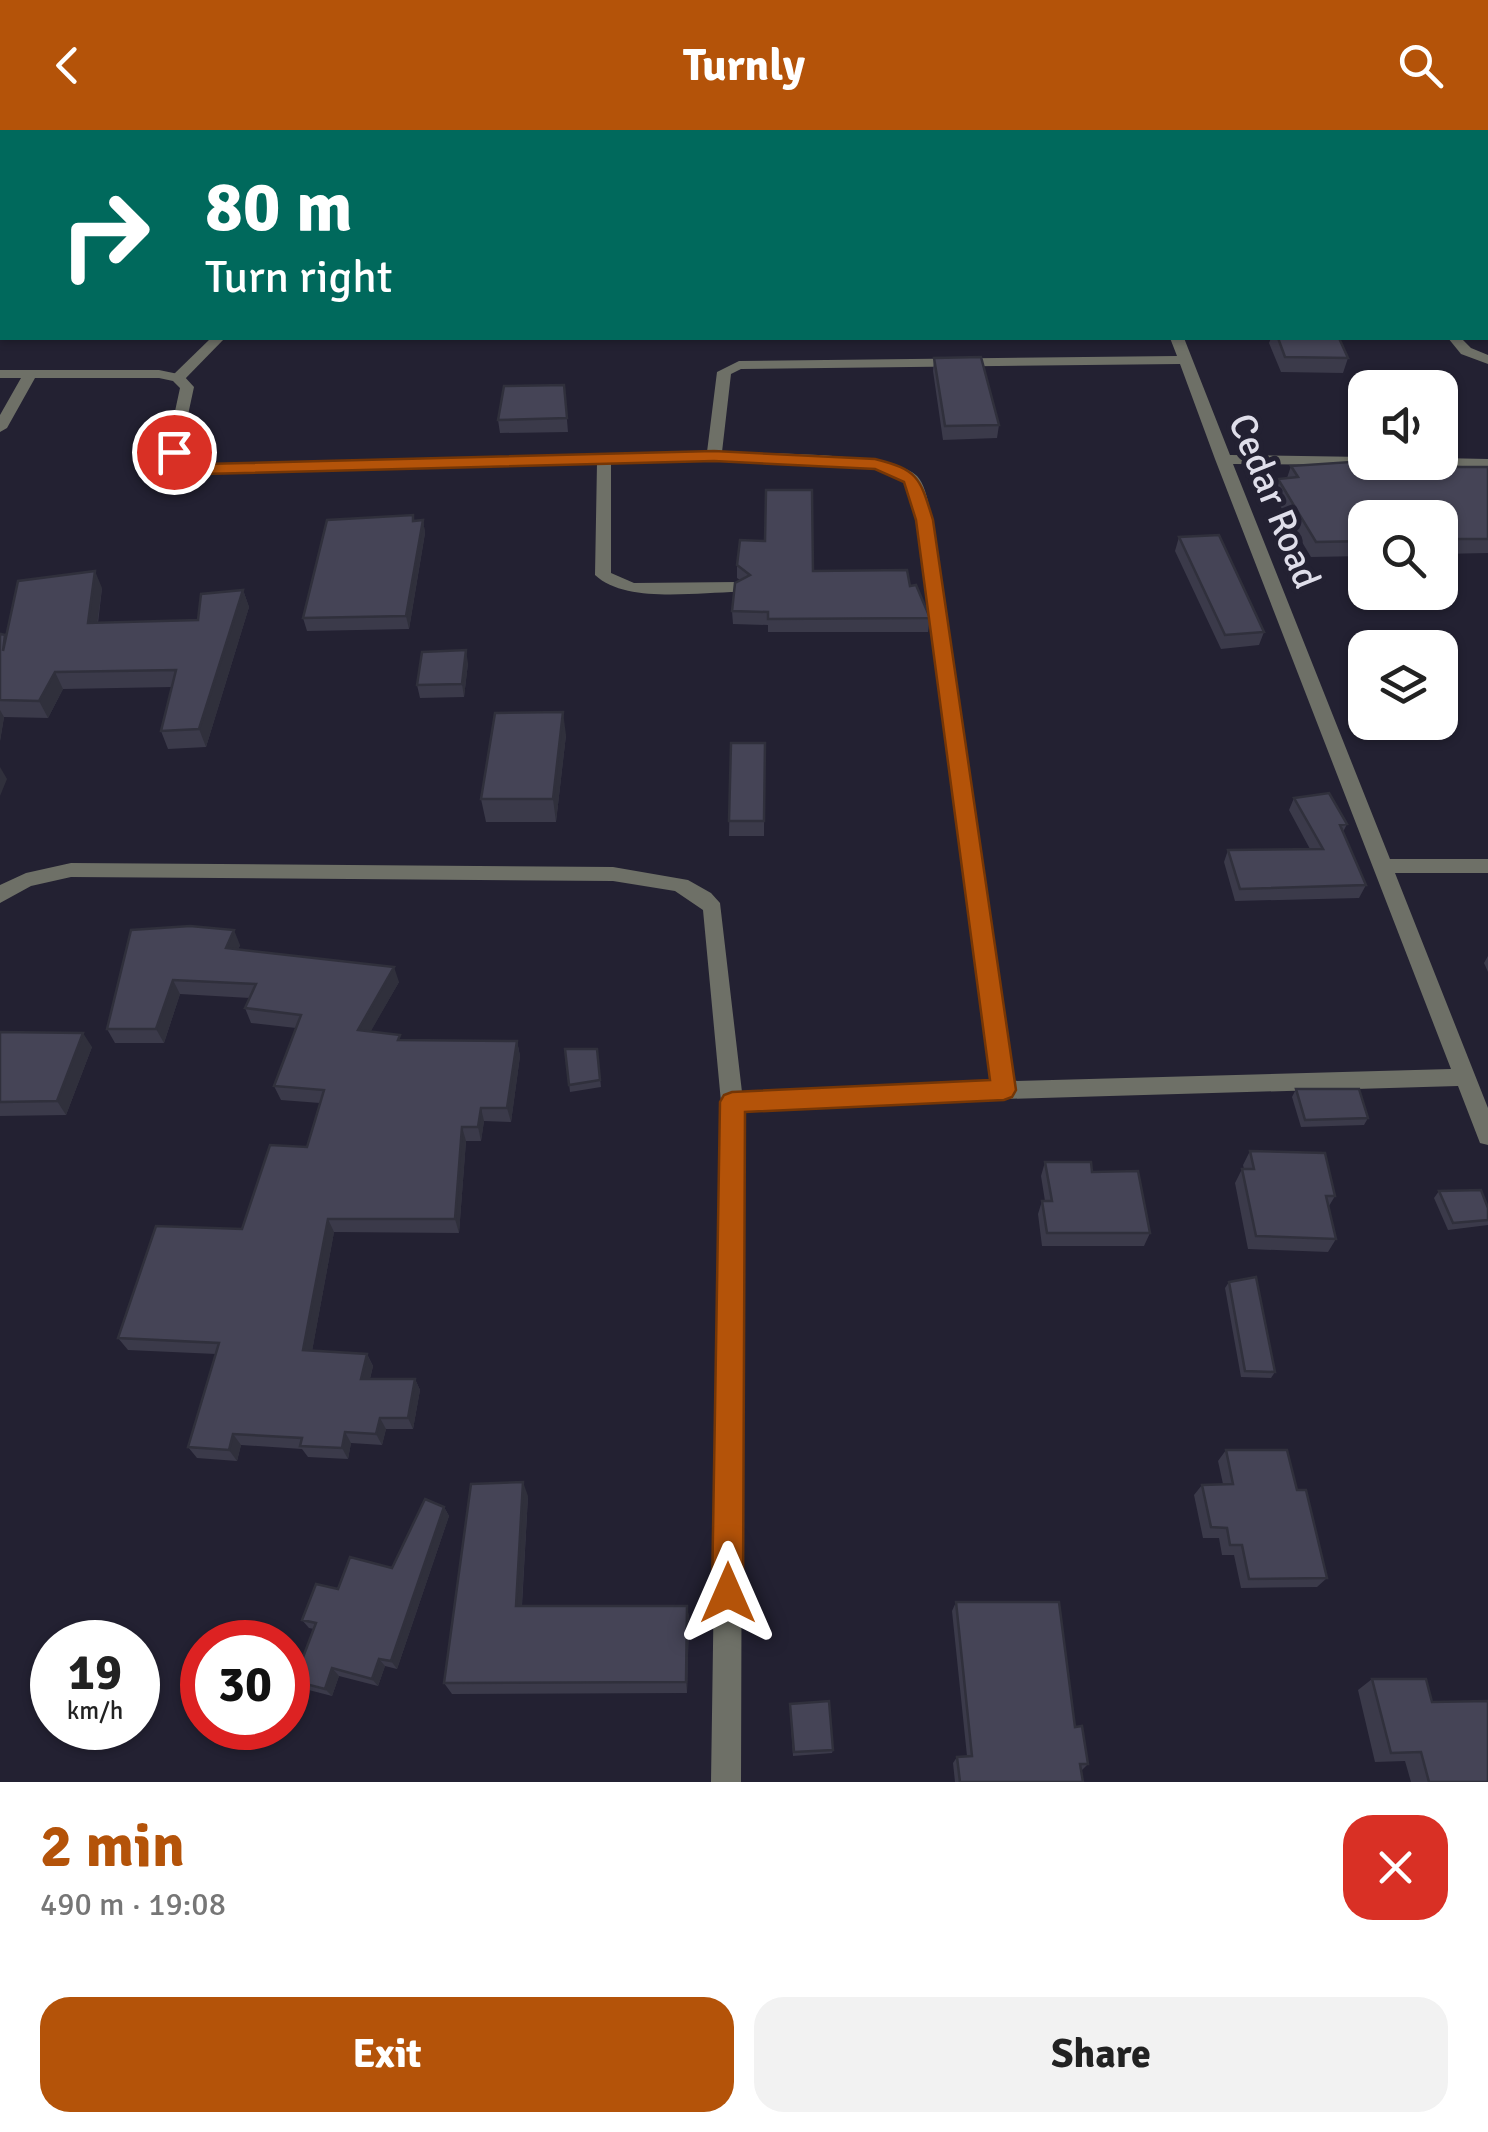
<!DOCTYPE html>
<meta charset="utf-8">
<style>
body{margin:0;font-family:Signika,sans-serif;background:#f2f2f2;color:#222;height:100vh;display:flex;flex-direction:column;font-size:38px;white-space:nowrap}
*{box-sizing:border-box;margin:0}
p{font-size:32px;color:#767676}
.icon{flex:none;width:55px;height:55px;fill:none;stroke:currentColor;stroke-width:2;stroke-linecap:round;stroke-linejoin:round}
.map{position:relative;height:1652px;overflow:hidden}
.details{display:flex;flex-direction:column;background:#fff;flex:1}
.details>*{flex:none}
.guide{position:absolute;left:0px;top:0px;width:1490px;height:210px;box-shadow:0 2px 8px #0004;background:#00695c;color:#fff;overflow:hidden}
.fabs{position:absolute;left:1348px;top:240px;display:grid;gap:20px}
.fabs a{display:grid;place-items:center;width:110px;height:110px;border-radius:20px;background:#fff;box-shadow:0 2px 8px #0004;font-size:50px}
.speed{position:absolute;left:30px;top:1490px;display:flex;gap:20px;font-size:50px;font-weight:700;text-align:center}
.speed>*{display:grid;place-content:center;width:130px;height:130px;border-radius:50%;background:#fff;box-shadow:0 2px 8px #0004;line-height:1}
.speed small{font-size:25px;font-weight:400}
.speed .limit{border:15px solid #d22;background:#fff;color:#111}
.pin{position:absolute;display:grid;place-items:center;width:85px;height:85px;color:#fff;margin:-42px;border:5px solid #fff;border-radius:50%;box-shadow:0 2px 10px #0007}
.me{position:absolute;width:110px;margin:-55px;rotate:0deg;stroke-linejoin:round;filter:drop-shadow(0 0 8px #0008)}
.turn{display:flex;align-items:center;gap:35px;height:210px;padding:0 40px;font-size:45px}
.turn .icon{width:130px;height:130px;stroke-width:2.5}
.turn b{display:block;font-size:70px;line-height:85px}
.round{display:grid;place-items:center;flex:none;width:105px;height:105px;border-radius:30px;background:#f2f2f2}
.head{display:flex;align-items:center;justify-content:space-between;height:170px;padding:0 40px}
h1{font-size:60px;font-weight:700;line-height:75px;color:#b45309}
.cta{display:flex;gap:20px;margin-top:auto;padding:20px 40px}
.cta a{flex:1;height:115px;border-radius:30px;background:#b45309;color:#fff;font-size:40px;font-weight:700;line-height:115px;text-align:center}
.cta a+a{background:#f2f2f2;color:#222}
header{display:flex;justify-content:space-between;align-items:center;height:130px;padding:0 40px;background:#b45309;color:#fff;font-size:45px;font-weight:700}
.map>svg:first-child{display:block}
</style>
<header><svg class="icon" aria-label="back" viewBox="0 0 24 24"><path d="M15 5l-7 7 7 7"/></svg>Turnly<svg class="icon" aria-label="search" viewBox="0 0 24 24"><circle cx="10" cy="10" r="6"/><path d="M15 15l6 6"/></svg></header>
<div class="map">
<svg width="1488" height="1652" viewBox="0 0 1488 1652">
<rect width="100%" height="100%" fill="#232132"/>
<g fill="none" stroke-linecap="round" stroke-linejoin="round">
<path fill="#6e7067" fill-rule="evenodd" d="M211,208H225L183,251H173V245Z"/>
<path fill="#6e7067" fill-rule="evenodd" d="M0,0H59L60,2L0,4Z
M375,0H385V2H375Z
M0,104L2,105V111L0,112Z
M1170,208H1184L1230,325L1365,327V332H1371L1365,335L1233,334L1390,729H1488V743H1395L1488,978V1015L1480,1013L1458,956L1004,969L743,981L741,1652H711L721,972L703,780L675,761L613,751L71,747L31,756L0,773V755L26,743L71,733L613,737L688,750L711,763L720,773L742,962L992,952L917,390L905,351L875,338L714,330L611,333V443L634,453L738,452L746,457L738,462C697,462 626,474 595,445L597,333L202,343L179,337L166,323L180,258L173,251L159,248H35L7,298L0,302V285L21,248H0V240H159L183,245L194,257L180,322L189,331L202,335L707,322L717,242L739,231L1177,226ZM1180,234L1215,329L1451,939L1013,951L933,390C929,378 926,355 917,346C892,321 760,324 722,322L731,244L741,239Z
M1448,208H1461L1471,218L1488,225V234L1461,224Z
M1440,328L1488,329V337L1435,335L1433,332H1440Z"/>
</g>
<path fill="#3b3a4a" d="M274,0H325L324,2H275Z
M1271,208H1339L1348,228L1343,243L1281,242L1269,213Z
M934,228L999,295L997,308L943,310L933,241Z
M564,255L568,302L500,303L498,290Z
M1374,335L1416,337H1488V423L1440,424V388H1365V426L1311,427L1273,364L1278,349L1287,348L1291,336Z
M413,385L414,391L423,390L425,403L409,499L307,501L303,488Z
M1179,407L1264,502L1259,515L1221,519L1175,421Z
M737,435L813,441L910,456L930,488L928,502H768V495L733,494L732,481L740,450L737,448Z
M102,458L98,493L198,490L243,460L249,477L206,617L168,619L161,601L172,557L63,559L48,588L4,587L0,611V506L6,507Z
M468,533L464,567L420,568L417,555Z
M566,605L556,692H486L481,669Z
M731,613L764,691V706H729Z
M1294,668L1347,694L1343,702L1366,755L1359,768L1235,771L1224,732L1228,720L1310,719L1289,680Z
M131,800L240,815L238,820L399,852L370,902L401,911H517L520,926L511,992L484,991L481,1011H466L459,1103L334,1102L312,1221L367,1224L373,1236L370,1249H415L420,1260L413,1299H386L382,1315L351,1313L348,1329L308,1327L302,1319L241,1315L237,1331L197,1328L188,1317L216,1224L128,1220L118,1208L242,1099L307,1017L320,973L281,970L274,956L296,898L251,893L245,878L250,868L180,864L164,913H115L107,899Z
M1488,826V842L1484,833Z
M0,902L92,917L66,985L0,986Z
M565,919H597L601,957L570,962Z
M1296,959L1368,988L1364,995L1301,997L1292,967Z
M1250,1021L1335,1066L1329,1076L1336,1109L1328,1122L1248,1119L1235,1053L1242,1039H1244L1243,1035Z
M1045,1032L1092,1042L1150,1103L1144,1116H1042L1038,1084L1042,1071H1045L1041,1046Z
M1439,1061L1488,1078V1095L1448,1100L1434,1068Z
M1229,1152L1275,1242L1271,1248L1241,1247L1225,1158Z
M1226,1320L1297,1360L1327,1448L1317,1457L1241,1458L1234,1425H1222L1219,1408H1203L1194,1365L1202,1355L1223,1354L1218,1331Z
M528,1366L522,1476H687L689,1488L687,1563L452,1564L444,1553Z
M444,1377L449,1386L397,1539L385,1536L378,1556L339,1546L332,1566L301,1558L294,1551L314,1499L309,1498L302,1490L338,1459L392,1438Z
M956,1472L1075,1597L1088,1634L1081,1641L1083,1652H955L953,1633L957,1627L967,1626L952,1481Z
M1372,1549L1432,1572L1488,1652H1411L1405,1631L1375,1632L1358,1560Z
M790,1578L833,1620L832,1623L793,1626Z"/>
<path fill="#30303c" d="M423,390L425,403L409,499L406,486Z
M95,441L102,458L95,510L88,493Z
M243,460L249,477L206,617L199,599Z
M466,520L468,533L464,567L462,554Z
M55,542L63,559L48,588L39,571Z
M0,580L4,587L0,611Z
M563,582L566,605L556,692L553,669Z
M0,637L7,649L0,666Z
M234,800L240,815L233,833L226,818Z
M394,837L399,852L363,915L358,900Z
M173,850L180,864L164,913L156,899Z
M83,903L92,917L66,985L57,971Z
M517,911L520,926L511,992L507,978Z
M481,978L484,991L481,1011L478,997Z
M462,997L466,1011L459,1103L455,1089Z
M328,1089L334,1102L310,1232L303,1220Z
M367,1224L373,1236L367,1260L361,1249Z
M415,1249L420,1260L413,1299L408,1288Z
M380,1288L386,1299L382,1315L376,1304Z
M345,1302L351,1313L348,1329L342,1318Z
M233,1304L241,1315L237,1331L229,1320Z
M523,1352L528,1366L521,1488L516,1476Z
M444,1377L449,1386L397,1539L391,1531Z
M687,1476L689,1488L687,1563L686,1552Z
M379,1529L385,1536L378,1556L372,1549Z
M332,1538L339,1546L332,1566L325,1559Z"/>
<path fill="#454456" stroke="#30303c" stroke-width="2.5" d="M28,0H160L157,2H27Z
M440,0H619V2H440Z
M968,0H1000L1001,2H969Z
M1086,0H1122L1124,2H1088Z
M1278,208H1339L1348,228L1285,227Z
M981,227L999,295L945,296L934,228Z
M564,255L567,288L498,290L504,256Z
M1365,331V332H1373L1374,335L1412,332L1416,337H1488V409H1440V388H1365V411L1316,412L1278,349L1298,347L1291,336Z
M766,360H812L813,441L907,440L910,456L916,455L930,488L768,489V482L732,481L735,453L750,445L737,435L740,410L765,411Z
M413,385V391L423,390L406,486L303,488L327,390Z
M1219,405L1264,502L1225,505L1179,407Z
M95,441L88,493L198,490L201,464L243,460L199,599L161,601L176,540L55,542L39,571L0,570V506L1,504L5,505L3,521L18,451Z
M466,520L462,554L417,555L422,522Z
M563,582L553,669H481L495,583Z
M731,613H765L764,691H729Z
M1329,663L1347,694L1340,695L1366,755L1240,759L1228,720L1323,719L1294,668Z
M190,796L234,800L226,818L394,837L358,900L400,905L398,910L517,911L507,978H481L478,997H462L455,1089H328L303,1220L367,1224L361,1249H415L408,1288H380L376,1304L345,1302L342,1318L300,1316L302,1308L233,1304L229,1320L188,1317L219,1213L118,1208L156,1096L242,1099L270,1015L307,1017L324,960L274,956L301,885L245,878L256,854L173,850L156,899H107L131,800Z
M0,902L83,903L57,971L0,972Z
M565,919H597L600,950L569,955Z
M1296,959H1359L1368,988L1305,990Z
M1250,1021L1325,1023L1335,1066H1326L1336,1109L1256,1106L1242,1039H1254Z
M1045,1032H1091L1092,1042L1138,1041L1150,1103H1047L1042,1071H1052Z
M1481,1060L1488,1078V1090L1453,1093L1439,1061Z
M1256,1147L1275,1242L1245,1241L1229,1152Z
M1226,1320H1287L1297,1360H1306L1327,1448L1249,1449L1242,1415H1230L1227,1398L1211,1397L1202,1355L1233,1354Z
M523,1352L516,1476H687L686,1552L444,1553L471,1354Z
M425,1369L444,1377L391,1531L379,1529L372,1549L332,1538L325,1559L294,1551L316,1493L302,1490L316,1454L338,1459L350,1427L392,1438Z
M956,1472H1059L1075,1597L1082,1596L1088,1634H1080L1083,1652H960L957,1627L972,1626Z
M1372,1549H1426L1432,1572L1488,1571V1652H1429L1421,1622L1391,1623Z
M829,1571L833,1620L794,1622L790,1574Z"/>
<path fill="#b45309" stroke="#753606" stroke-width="2.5" d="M174,318L190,331L203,334L714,321L875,329C919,340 920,348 933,390L1016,960L1012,967L1004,970L745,982L743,1463L739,1474L728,1478L717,1474L712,1463L720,972L724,965L732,962L990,950L916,390L904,352L875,339L714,331L202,344L178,338L165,322Z"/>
<g text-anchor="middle" stroke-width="10" stroke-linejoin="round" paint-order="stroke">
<g font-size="38" fill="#dfdeea" stroke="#232132">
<text transform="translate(1275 371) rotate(68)" y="13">Cedar Road</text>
</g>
</g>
</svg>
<div class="fabs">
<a><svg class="icon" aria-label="sound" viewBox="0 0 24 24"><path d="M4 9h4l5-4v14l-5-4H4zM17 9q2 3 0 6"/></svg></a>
<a><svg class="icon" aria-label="search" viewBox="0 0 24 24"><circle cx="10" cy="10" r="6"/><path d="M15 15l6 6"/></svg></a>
<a><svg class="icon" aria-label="layers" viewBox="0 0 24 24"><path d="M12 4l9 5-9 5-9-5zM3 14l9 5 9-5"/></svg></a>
</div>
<div class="speed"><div>19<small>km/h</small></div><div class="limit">30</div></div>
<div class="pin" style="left:174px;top:322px;background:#d93025"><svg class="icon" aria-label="arrive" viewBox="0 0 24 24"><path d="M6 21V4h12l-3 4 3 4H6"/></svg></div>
<svg class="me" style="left:728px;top:1463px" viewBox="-20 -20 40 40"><path d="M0-17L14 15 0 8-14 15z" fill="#b45309" stroke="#fff" stroke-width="4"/></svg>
<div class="guide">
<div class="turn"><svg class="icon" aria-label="right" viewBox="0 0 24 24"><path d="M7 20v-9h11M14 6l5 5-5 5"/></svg><div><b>80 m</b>Turn right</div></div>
</div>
</div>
<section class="details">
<div class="head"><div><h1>2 min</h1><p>490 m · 19:08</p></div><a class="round" style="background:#d93025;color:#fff"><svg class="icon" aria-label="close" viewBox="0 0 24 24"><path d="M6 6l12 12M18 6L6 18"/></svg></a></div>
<div class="cta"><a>Exit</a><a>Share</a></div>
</section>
